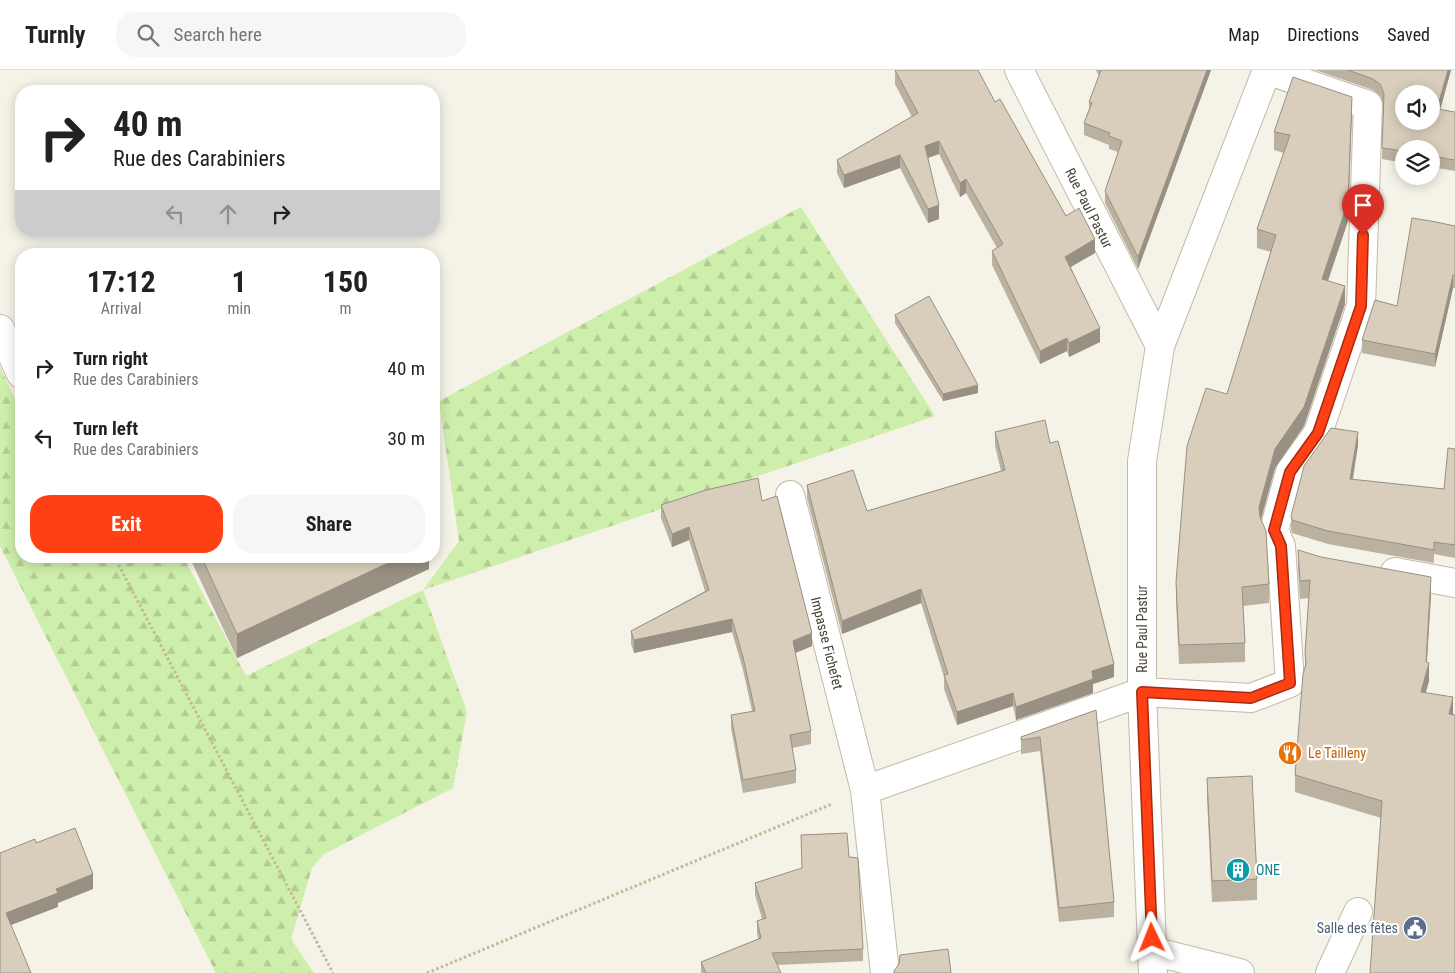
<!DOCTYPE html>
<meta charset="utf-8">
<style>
body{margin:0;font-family:"Roboto Condensed",sans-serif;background:#f6f6f6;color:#222;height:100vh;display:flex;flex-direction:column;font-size:19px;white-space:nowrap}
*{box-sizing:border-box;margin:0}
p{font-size:16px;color:#767676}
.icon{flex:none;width:28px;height:28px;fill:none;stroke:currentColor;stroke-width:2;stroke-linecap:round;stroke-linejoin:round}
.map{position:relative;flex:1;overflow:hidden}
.panel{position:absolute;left:15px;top:178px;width:425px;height:315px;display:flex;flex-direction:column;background:#fff;border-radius:20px;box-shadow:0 2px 12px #0003}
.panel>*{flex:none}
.top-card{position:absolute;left:15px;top:15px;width:425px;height:152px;border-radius:20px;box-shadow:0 2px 12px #0003;background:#fff;color:#222;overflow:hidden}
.tools{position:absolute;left:1395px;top:15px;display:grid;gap:10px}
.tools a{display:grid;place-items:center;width:45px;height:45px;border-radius:50%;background:#fff;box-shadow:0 2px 12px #0003;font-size:25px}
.pin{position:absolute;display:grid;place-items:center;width:42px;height:42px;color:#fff;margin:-51px -21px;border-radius:50% 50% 50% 0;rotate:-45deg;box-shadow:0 0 5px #0007}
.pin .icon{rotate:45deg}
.me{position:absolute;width:55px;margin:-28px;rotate:358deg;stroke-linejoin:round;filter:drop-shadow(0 0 4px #0008)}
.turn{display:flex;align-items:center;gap:18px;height:105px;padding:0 15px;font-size:22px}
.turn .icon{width:65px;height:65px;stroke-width:2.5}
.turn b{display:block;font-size:35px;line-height:42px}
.lanes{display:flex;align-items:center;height:48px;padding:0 15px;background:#0003;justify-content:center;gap:25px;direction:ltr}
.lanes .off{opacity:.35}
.eta{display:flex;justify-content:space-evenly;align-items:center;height:85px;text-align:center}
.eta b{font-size:30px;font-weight:700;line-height:35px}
.button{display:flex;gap:10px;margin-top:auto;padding:10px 15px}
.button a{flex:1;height:58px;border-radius:20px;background:#ff4014;color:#fff;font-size:20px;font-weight:700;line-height:58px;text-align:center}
.button a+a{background:#f6f6f6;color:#222}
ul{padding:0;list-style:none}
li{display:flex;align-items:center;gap:15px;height:70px;padding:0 15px}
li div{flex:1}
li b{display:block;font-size:19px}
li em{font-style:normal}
header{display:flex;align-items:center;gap:30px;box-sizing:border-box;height:70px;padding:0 25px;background:#fff;border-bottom:1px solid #e0e0e0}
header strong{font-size:24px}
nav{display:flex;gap:28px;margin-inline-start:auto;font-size:18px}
.search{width:350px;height:45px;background:#f6f6f6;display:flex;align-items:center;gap:12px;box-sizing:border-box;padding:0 18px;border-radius:20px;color:#767676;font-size:19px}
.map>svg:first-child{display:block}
</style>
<header>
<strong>Turnly</strong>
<div class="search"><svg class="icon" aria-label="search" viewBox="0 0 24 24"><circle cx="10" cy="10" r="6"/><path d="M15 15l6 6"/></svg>Search here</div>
<nav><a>Map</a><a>Directions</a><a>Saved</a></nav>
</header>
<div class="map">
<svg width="1455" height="903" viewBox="0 0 1455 903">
<defs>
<pattern id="forest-firs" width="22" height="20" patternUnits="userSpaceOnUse" patternTransform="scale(1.25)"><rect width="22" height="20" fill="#ceeeab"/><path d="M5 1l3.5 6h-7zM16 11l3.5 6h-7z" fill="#b2cd94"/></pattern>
</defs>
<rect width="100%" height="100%" fill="#f5f2e7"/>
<path fill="url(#forest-firs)" d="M801,137L935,346L423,520L467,642L453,718L324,784L312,798L291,869L314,903H216L0,476V297L21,342V486H183L246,606L423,520L459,471L439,331Z"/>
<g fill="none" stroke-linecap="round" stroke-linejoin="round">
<g stroke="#c2baa8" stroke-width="30">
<path id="minor" d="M1019,0L1160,276
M0,259L21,304
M790,425L865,720L885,903
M1395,502L1455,513
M865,720L1142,622L1251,628L1290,613L1281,476L1274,460L1290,402L1318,363L1361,236L1368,35L1267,0
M1152,881L1240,903
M1153,903L1142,622V391L1160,276L1267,0
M1330,903L1358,842"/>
</g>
<path stroke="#c6b798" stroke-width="3" stroke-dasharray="2.5 2.5" stroke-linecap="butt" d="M114,486L333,903
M427,903L832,734"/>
<use href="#minor" stroke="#fff" stroke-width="28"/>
</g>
<path fill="#bab1a1" d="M895,0L995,32L1066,146L1095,183L1071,197L1100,272L1069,287L1067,281L1040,294L992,195V181L997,178L966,123L960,127L939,84L928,88L939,149L928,153L900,98L844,118L837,103V90L912,47L895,14Z
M1096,0H1211L1138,199L1105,133V121L1118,82L1109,79V75L1084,65V53L1089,39V32L1099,6Z
M1315,0H1451L1440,40L1455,42V101L1431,97V79H1404V93L1382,89L1383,34L1380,26L1373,20Z
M1352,46L1348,151L1328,211L1345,234L1304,356L1275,398L1261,450L1269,514V533L1243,536L1245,573V592L1179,594L1176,530V512L1271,182L1257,178V159L1284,83L1274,80V62Z
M1455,156V218H1453L1435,297L1362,283V270L1397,236Z
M895,245L978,323L943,331L895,253Z
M995,362L1050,373L1114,607L1093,614V623L1016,650L1013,636L957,655L944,619V607L921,533L842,564L807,428V415L867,441L1001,401L995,376Z
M1358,375L1353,410L1444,419L1455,379V488L1434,484V493L1328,474L1292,463L1291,459V446Z
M762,431L812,576L795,583L811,661V674L792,678L796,700V713L743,723L731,658V645L752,641L743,600L732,562L634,583L631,574V561L705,521L689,470L672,477L661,448V435Z
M1298,480L1431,525L1427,593L1429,611L1425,623L1381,748L1295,722V705L1305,597V583L1309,528L1300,529L1298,497Z
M189,486H429V499L237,588Z
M1096,640L1114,832V847L1059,852L1040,681L1021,684V667Z
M1207,708L1257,809V830L1212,832L1207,729Z
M849,787L863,879V891L777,895L781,903H701V892L758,869L757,863V851L762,849L755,825V813Z"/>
<path fill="#979083" d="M1207,0H1211L1138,199V187Z
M1448,0H1451L1437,51V39Z
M1352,27L1348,151L1322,228V209Z
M939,71V84L925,89V76Z
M900,85V98L844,118V105Z
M966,109V123L960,127V113Z
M939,135V149L928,153V139Z
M1095,169V183L1065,200V187Z
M1453,205V218L1435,297V284Z
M1345,216V234L1304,356L1275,398L1259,456V437L1275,379Z
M1100,258V272L1069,287V273Z
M1067,268V281L1040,294V281Z
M978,315V323L943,331V324Z
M1358,362V375L1350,422V409Z
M689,457V470L672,477V464Z
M403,486H429V499L237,588V564Z
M1431,507V525L1426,602L1429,593V611L1421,640V622L1426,592Z
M921,519V533L842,564V551Z
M732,549V562L634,583V570Z
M812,563V576L793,584V571Z
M1114,594V607L1093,614V623L1016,650V637L1092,601Z
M1013,623V636L957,655V642Z
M1453,627V644L1449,662V644Z
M93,804V819L58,833V837L6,857V843L56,819Z"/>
<path fill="#d8cebb" stroke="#979083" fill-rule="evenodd" d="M895,0H978L995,32L1000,29L1066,146L1079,138L1095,169L1065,187L1100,258L1069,273L1067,268L1040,281L992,181L1003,174L966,109L960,113L939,71L925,76L939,135L928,139L900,85L844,105L837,90L918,43Z
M1101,0H1207L1138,187L1105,121L1122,71L1109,66L1110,63L1084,53L1092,33L1089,32Z
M1348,0H1448L1437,39L1455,42V90L1431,86V79H1404V81L1382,78L1384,24L1380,14L1373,9ZM1404,24H1431V51H1404Z
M1293,7L1352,27L1348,132L1322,209L1345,216L1304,337L1275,379L1259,437L1260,447L1266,461L1269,514L1242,517L1245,573L1179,575L1176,512L1187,376L1206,318L1227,324L1276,165L1257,159L1290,65L1274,62Z
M1412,148L1431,151L1455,156V205H1453L1435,284L1362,270L1375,230L1397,236Z
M929,226L978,315L943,324L895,245Z
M1045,350L1050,373L1058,371L1114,594L1092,601L1093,609L1016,637L1013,623L957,642L944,605L948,604L921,519L842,551L807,415L853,400L867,441L1005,400L995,362Z
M1331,358L1358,362L1350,409L1444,419L1448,378L1455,379V475L1434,472V480L1328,461L1292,450L1291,446L1304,396Z
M758,408L762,431L777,426L812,563L793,571L811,661L790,665L796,700L743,710L731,645L755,641L743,587L732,549L634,570L631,561L709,520L689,457L672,464L661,435L706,420Z
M1298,480L1321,487L1431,507L1426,592L1429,593L1421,622L1453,627L1449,644L1455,645V903H1370L1382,731L1295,705L1303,604L1306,594L1305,583L1310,510L1300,511Z
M201,486H403L237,564Z
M1096,640L1114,832L1059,838L1040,667L1021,670V667Z
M1252,706L1257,809L1212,811L1207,708Z
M75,758L93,804L56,819L58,823L6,843L31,903H0V783L35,769L36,773Z
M847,763L849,787L858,788L863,879L772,883L781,903H706L701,892L761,868L757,851L766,848L755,813L802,798L801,765Z
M948,879L951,903H894V901L899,894L900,885Z"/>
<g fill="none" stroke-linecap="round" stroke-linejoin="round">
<g stroke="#a62a0d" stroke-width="12">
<path id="route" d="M1152,868L1142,622L1251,628L1290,613L1281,476L1274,460L1290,402L1318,363L1361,236L1363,165"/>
</g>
<use href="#route" stroke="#ff4014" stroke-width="9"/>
</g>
<defs>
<g id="restaurant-disc" transform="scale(1.25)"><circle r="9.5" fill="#e8710a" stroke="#fff"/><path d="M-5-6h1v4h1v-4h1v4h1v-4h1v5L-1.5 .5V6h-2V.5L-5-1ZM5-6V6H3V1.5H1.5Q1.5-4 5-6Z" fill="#fff"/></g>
<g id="building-disc" transform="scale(1.25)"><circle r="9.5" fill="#0f9aa8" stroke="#fff"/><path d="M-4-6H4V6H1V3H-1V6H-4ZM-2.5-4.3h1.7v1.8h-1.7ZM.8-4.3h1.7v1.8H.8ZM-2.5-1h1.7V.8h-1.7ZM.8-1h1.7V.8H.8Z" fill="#fff"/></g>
<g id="civic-disc" transform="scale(1.25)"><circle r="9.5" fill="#5c6f8a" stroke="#fff"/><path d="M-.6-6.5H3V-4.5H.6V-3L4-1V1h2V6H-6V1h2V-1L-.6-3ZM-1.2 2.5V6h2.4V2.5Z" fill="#fff"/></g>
</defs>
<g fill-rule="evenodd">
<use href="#restaurant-disc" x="1290" y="683"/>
<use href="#building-disc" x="1238" y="800"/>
<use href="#civic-disc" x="1415" y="858"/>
</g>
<g text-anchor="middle" stroke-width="4.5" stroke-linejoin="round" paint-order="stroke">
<g font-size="14" fill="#494235" stroke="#fff">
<text transform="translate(1089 138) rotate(63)" y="5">Rue Paul Pastur</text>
<text transform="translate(1142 559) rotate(-90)" y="5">Rue Paul Pastur</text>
<text transform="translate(827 573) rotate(76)" y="5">Impasse Fichefet</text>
</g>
<g font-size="14" fill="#c56008" stroke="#fff" text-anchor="start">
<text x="1308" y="688">Le Tailleny</text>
</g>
<g font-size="14" fill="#0d838f" stroke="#fff" text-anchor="start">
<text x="1256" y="805">ONE</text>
</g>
<g font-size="14" fill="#4e5e75" stroke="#fff" text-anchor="end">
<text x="1398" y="863">Salle des fêtes</text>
</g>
</g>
</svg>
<div class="tools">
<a><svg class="icon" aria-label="sound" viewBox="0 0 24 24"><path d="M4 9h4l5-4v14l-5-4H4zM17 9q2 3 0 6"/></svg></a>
<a><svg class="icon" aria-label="layers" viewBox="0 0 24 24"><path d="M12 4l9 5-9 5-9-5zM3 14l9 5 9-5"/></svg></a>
</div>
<div class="pin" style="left:1363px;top:165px;background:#d93025"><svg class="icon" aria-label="arrive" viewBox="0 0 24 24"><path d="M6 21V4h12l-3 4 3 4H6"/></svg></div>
<svg class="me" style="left:1152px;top:868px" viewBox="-20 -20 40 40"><path d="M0-17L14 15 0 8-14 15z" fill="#ff4014" stroke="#fff" stroke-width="4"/></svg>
<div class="top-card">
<div class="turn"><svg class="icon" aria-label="right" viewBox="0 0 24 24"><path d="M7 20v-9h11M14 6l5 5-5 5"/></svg><div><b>40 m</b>Rue des Carabiniers</div></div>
<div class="lanes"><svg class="icon off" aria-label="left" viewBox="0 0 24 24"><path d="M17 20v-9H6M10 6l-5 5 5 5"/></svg><svg class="icon off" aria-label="ahead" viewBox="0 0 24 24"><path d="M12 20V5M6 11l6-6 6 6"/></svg><svg class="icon" aria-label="right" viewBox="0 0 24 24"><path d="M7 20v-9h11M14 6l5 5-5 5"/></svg></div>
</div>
<section class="panel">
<div class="eta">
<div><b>17:12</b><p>Arrival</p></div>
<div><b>1</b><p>min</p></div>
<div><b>150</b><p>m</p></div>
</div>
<ul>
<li><svg class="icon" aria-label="right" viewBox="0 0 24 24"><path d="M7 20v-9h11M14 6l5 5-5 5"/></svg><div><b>Turn right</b><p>Rue des Carabiniers</p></div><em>40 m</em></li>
<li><svg class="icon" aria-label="left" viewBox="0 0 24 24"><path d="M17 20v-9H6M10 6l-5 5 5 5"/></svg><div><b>Turn left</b><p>Rue des Carabiniers</p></div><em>30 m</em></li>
</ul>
<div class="button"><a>Exit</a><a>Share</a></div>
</section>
</div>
